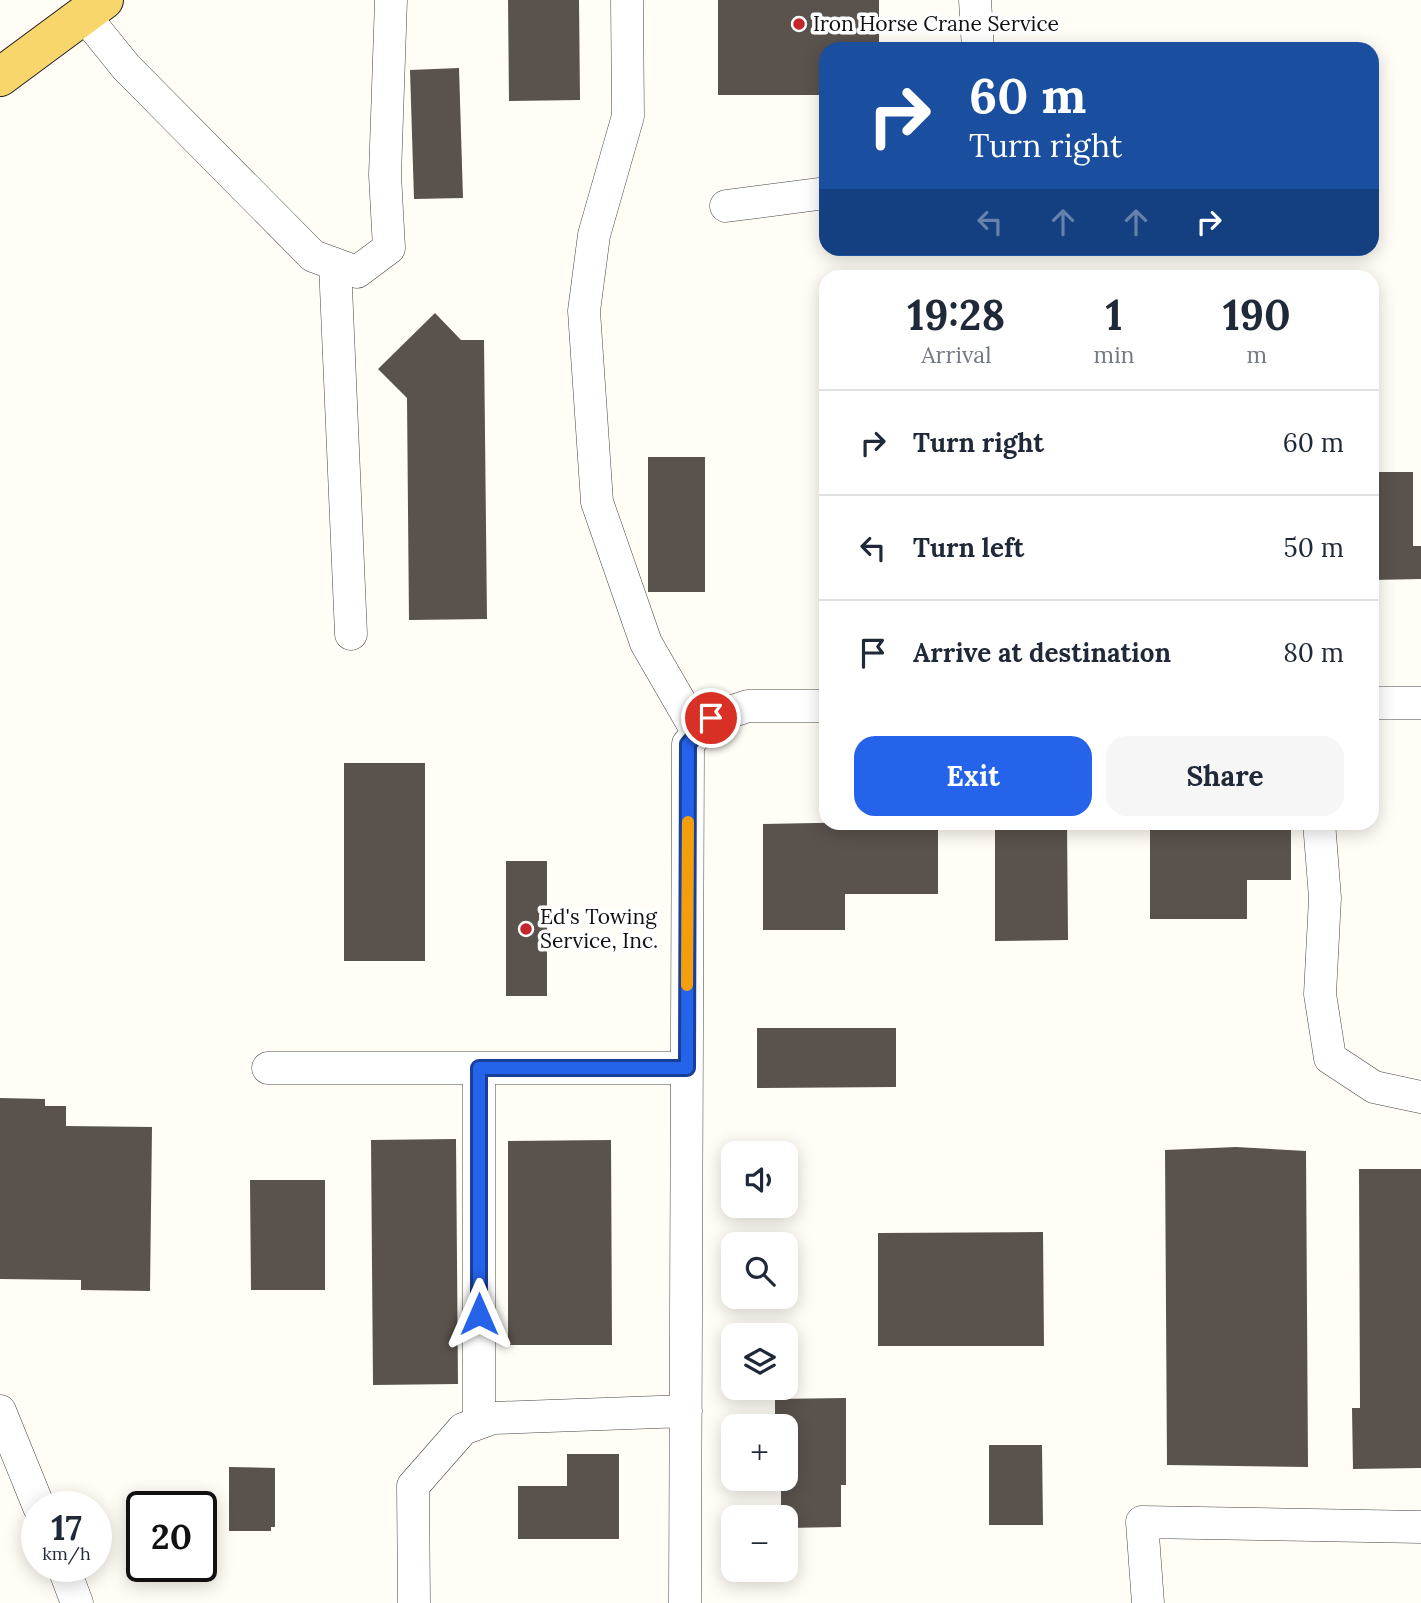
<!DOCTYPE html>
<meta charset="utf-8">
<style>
body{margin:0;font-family:Lora,serif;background:#f6f6f7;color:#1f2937;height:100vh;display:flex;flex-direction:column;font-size:26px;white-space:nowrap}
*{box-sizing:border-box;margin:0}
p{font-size:23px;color:#747a83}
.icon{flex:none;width:38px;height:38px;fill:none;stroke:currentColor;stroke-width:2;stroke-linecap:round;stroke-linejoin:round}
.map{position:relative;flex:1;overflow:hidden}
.drawer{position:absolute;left:819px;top:270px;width:560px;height:560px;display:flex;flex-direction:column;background:#fff;border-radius:21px;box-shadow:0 4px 18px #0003}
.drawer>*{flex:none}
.banner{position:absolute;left:819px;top:42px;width:560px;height:214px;border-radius:21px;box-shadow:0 4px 18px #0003;background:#1a4fa0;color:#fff;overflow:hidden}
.buttons{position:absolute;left:721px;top:1141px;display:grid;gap:14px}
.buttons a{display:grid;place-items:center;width:77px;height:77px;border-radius:14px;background:#fff;box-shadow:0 4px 18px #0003;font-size:35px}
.speed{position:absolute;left:21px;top:1491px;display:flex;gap:14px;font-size:35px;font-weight:700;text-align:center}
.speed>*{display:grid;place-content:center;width:91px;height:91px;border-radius:50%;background:#fff;box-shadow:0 4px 18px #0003;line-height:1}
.speed small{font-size:18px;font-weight:400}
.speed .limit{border:4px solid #111;border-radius:10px;background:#fff;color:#111}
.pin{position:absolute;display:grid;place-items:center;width:60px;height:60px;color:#fff;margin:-30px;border:4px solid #fff;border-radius:50%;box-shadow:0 2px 7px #0007}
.me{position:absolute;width:77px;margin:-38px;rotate:0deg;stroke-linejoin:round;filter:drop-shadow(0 0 5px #0008)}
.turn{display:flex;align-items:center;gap:24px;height:147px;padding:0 35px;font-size:32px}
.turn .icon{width:91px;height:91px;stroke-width:2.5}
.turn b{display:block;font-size:49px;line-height:60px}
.lanes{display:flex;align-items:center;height:66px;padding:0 35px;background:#0003;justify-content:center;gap:35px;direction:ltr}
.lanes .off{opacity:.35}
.eta{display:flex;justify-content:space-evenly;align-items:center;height:119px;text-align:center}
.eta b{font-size:42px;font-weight:700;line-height:49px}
.action{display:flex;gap:14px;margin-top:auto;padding:14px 35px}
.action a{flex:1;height:80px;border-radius:21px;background:#2563eb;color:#fff;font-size:28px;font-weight:700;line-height:80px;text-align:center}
.action a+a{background:#f6f6f7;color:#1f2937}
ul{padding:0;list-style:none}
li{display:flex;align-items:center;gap:21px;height:105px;padding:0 35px;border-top:2px solid #e0e1e3}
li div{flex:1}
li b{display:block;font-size:26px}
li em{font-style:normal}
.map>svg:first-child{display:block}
</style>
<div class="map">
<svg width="1421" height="1603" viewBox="0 0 1421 1603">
<rect width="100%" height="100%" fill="#fffdf5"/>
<path fill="#5a524d" d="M508,0H579L580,100L509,101Z
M718,0H879V49H826V95H718Z
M459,68L463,198L414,199L410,70Z
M435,313L461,340H484L487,619L409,620L407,398L378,369Z
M648,457H705V592H648Z
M1372,472H1413V546H1421V579L1372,580Z
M344,763H425V961H344Z
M870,822H938V894H845V930H763V824Z
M995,822H1067L1068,940L995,941Z
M1150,822H1291V880H1247V919H1150Z
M506,861H547V996H506Z
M757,1028H896V1087L757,1088Z
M0,1098L45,1099V1106H66V1126L152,1127L150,1291L81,1290V1280L0,1279Z
M456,1139L458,1384L373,1385L371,1140Z
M611,1140L612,1345H508V1141Z
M1236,1147L1306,1151L1308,1467L1167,1465L1165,1150Z
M1359,1169H1421V1468L1353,1469L1352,1408H1360Z
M250,1180H325V1290H251Z
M1043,1232L1044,1346H878V1233Z
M846,1398V1485H841V1527L786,1528V1517H781V1479H786V1426H775V1399Z
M989,1445H1042L1043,1525H989Z
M567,1454H619V1539H518V1486H567Z
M229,1467L275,1468V1527H271V1531H229Z"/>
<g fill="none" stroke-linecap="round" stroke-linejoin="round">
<g stroke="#444" stroke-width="33">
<path id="minor" d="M627,0L628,116L594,235L584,311L597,502L646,643L698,733
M975,0L978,49
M84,15L126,67L313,256L357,272L389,248L385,175L391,0
M726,206L826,193
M335,264L351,634
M1372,703H1421
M1319,822L1325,898L1320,994L1330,1058L1374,1087L1421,1097
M268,1068H687
M479,1068V1423
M0,1411L39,1507
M63,1566L77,1603
M414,1603L413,1486L463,1429L493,1418L686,1411
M685,1603L688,744L711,718L748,706H826
M1148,1603L1142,1522L1421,1527"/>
</g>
<g stroke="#222" stroke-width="40">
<path id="major" d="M0,77L104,0"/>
</g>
<use href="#minor" stroke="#fff" stroke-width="32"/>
<use href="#major" stroke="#f9d66b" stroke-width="38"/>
</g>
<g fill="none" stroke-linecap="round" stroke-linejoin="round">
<g stroke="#184099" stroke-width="18">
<path id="route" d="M479,1314V1068H687L688,744L711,718"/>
</g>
<use href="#route" stroke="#2563eb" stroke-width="12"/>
<path stroke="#f59e0b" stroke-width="12" d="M687,985L688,822"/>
</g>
<g fill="#c4262e" stroke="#fff" stroke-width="2.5">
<circle cx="799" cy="24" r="7"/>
<circle cx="526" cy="929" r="7"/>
</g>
<g text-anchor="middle" stroke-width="7" stroke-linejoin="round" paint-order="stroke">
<g font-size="21" fill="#111" stroke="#fff" text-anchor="start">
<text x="813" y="31">Iron Horse Crane Service</text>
<text x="540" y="924">Ed's Towing<tspan x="540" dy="24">Service, Inc.</tspan></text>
</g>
</g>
</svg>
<div class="buttons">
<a><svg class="icon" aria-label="sound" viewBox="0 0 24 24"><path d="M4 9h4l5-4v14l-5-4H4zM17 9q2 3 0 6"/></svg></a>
<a><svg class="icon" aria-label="search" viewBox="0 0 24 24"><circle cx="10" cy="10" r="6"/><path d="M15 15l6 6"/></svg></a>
<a><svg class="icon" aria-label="layers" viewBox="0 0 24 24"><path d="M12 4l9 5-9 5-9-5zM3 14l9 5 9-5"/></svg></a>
<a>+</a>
<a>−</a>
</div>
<div class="speed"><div>17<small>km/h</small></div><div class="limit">20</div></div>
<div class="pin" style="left:711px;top:718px;background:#d93025"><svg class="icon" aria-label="arrive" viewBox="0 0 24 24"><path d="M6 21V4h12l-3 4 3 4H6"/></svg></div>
<svg class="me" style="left:479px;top:1314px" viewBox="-20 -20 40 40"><path d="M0-17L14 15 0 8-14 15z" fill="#2563eb" stroke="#fff" stroke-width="4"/></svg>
<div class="banner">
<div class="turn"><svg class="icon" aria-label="right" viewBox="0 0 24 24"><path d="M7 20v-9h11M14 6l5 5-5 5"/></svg><div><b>60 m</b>Turn right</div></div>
<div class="lanes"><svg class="icon off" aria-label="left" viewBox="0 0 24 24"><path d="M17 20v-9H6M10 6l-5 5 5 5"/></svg><svg class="icon off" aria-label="ahead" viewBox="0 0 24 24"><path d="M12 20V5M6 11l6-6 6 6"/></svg><svg class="icon off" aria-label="ahead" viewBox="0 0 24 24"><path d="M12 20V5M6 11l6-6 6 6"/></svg><svg class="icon" aria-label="right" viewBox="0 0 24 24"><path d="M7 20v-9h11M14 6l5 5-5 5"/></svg></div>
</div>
<section class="drawer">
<div class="eta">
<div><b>19:28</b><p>Arrival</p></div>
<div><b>1</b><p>min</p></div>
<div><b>190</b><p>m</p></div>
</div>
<ul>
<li><svg class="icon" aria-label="right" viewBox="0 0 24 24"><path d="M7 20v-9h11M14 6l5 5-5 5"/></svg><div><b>Turn right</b></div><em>60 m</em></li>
<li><svg class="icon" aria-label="left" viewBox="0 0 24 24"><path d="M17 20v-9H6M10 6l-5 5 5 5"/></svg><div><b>Turn left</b></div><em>50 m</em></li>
<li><svg class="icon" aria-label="arrive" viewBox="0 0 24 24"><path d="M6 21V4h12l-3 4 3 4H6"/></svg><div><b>Arrive at destination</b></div><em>80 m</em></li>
</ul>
<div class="action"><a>Exit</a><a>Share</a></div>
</section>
</div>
